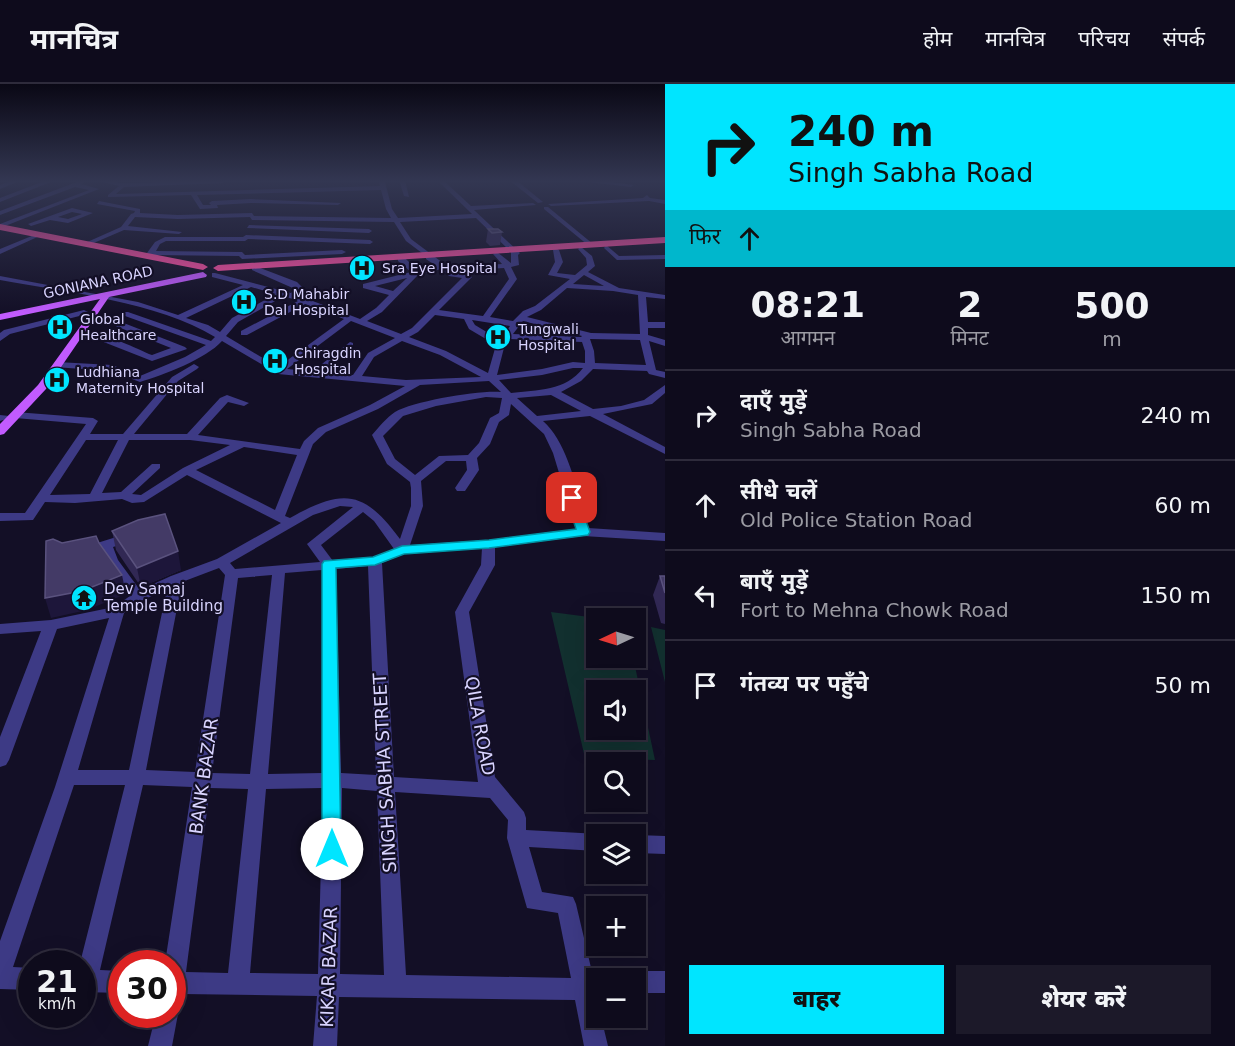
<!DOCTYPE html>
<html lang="hi">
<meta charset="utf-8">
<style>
body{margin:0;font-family:"DejaVu Sans","Noto Sans Devanagari",sans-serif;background:#1c1929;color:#f1f3f6;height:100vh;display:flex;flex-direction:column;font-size:22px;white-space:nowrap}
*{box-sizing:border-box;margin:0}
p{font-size:20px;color:#9b9ba3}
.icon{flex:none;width:33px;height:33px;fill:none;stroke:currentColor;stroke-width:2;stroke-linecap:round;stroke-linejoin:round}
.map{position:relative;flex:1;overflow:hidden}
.side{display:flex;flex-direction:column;background:#0e0b1c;width:570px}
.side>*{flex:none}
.guide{background:#00e5ff;color:#111;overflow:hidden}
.needle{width:39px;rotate:266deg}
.tools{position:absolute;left:586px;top:524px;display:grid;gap:12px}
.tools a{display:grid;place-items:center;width:60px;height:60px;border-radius:0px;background:#0e0b1c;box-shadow:0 6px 24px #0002,0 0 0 2px #2e2b3b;font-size:30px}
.speed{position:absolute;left:18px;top:866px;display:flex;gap:12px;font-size:30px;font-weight:700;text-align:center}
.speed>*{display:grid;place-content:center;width:78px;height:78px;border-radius:50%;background:#0e0b1c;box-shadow:0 6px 24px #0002,0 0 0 2px #2e2b3b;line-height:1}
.speed small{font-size:15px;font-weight:400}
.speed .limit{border:9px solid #d22;background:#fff;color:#111}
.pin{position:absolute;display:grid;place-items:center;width:51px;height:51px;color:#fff;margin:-26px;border-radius:12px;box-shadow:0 3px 9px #0006}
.me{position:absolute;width:66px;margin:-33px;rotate:0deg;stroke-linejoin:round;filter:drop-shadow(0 0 4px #0008)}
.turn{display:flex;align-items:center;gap:21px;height:126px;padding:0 24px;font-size:27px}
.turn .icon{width:78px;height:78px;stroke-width:2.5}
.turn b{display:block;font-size:42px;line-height:51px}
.then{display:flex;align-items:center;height:57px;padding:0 24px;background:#0003;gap:12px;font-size:22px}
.eta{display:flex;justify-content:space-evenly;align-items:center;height:102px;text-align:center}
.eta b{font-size:36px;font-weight:800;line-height:42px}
.cta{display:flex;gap:12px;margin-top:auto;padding:12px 24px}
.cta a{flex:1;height:69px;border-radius:0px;background:#00e5ff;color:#111;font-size:24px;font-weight:800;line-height:69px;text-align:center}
.cta a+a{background:#1c1929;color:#f1f3f6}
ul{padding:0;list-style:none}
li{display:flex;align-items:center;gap:18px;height:90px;padding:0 24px;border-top:2px solid #2e2b3b}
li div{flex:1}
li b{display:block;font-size:22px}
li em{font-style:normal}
header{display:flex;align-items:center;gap:36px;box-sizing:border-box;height:84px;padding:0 30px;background:#0e0b1c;border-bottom:2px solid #2e2b3b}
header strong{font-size:28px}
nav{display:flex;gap:33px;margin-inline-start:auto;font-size:21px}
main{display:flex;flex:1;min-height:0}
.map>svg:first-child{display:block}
</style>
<header>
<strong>मानचित्र</strong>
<nav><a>होम</a><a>मानचित्र</a><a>परिचय</a><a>संपर्क</a></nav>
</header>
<main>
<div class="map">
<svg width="665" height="962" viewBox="0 0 665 962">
<rect width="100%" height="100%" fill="#130f26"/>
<path fill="#12302f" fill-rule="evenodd" d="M551,528L597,534V573H633L655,676L585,674ZM597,606H636V645H597Z
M651,543L665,546V598Z"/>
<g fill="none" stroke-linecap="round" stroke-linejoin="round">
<path fill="#3d3a85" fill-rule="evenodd" d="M13,96H22L0,105V101Z
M47,96H56L0,118V114Z
M82,96L85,98L81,100L99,105L0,144V140L89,106L75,103L0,131V127Z
M95,96L123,99L221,97L224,99L124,103L116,110L380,102L379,98L382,96L385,98L392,125L398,134L472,130L437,96H443L471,122L533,119L536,121L474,126L520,169L518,171L519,181L511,183L517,195L490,233L513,237L523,227L535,222L570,195L548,191L555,178L553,166L556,164L559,166L563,178L557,189L575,191L587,181L586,174L578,165L581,163L592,172L595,182L588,188L619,204L665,211V215L646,213L648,238H665V244H648V251L665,256V262L649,257L656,286L665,288V294L649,290L647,287L593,285L581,297L561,308L593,325L621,322L644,316L665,301V309L652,320L603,330L665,363V370L590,332L543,337C569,360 578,411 588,444L665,449V457L583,452L495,463V481L469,528L495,693L524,728L526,734V746L599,750L597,767L529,763L542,808L573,813L576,820L596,905L597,933H601L608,962H584L575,916L339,913L337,962H313L317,912L182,910L180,916L172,919V879H165L192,703L143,701L100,886L122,887V909L82,908V879H80L125,701H74L13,883L32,884V906L0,905V857L55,703L109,534L57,545L9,676L6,681L0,683V653L41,547L0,550V540L51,536L114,523L130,512L105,477L101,467L86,471L81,470L79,467L81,464L126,450H136L137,453L136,456L113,463L118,476L140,506L171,492L217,475L281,439L187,391L144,418L132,419L122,415L75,419L45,418L33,436L0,437V429H25L86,340L15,334L10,331L15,328L93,334L98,337L90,350H123L172,293L194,280L199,283L197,285L178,297L134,350H187L220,314L227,311L249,319L244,322L228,318L198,351L300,365L304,357L318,344L370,321L405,302L278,290L222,257C206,275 163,291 140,298L111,287L54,283V279L57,278L112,281L140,292L185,273L206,261L125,232V228H128L211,257L215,253C158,218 66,208 0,196V192L138,218L178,231L243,201L212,193V189H215L291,209L295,205L252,186V182H255L297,198L304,205L297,211L360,235L376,224L389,211L363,204V200L411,188L398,177V173H404L418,187L436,182L426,175V172L406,157L394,138L252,136L250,133L178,135L135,133L128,142L182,148L179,150L124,146L89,161H85V159L121,143L131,130L134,129L135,127L97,120L99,117L140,125V129L178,131L252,129L254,132L391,134L386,125L381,106L197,111L203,121H211L209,119L212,117L251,115L341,119L338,121L251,119L217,121L218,124L200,125L191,111L108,113V111L119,102ZM476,134L511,168V179L497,168L493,170L502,180L454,183L451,185L411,155L400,138ZM504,184L509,195L483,232L439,226L472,193L453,187ZM441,185L449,192L462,194L412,244L401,250L367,237L382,228L418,191ZM584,191L604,202L573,200ZM407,194L393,207L375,202ZM251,203L276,210L232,234L220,248L208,241L186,234ZM567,204L613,207L638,211L640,250L591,249L527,233L541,226ZM284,212L298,217L241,247V251H247L305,220L344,235L278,283L226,252L238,238ZM435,231L464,235L469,245L496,261L488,289L446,267L409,253L418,248ZM472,236L510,242L500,256L475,241ZM351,237L395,254L368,269L353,291L323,288L353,263V259L350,258L313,287L287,285ZM523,237L582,252L581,253L513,250ZM509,255L582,258L585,267V279L573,278L542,285L497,291L505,260ZM590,255L640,256L646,281L595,279L594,267ZM402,257L440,271L481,293L406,296L362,292L374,273ZM573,284H583C566,307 537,306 511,309L499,296L542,291ZM489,297L501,308C479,306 414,317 395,328C387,333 378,344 372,351L387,380L410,398L411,404V422L400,455C364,406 343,404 290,434L285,432L313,360L326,348L378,325L420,301ZM551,311L581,327L537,332L517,314ZM486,313L502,314L499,329L490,334L479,359L468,371L439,372L415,391L395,375L383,352L403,332L436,322ZM511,320L544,350L553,369L576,445L489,456L410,461L423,422L421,397L446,377H466L467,386L455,404L457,407H465L479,386L477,374L490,360L499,338L509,331ZM86,356H118L90,410L50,411ZM129,356H190L230,361L183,384L141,411L132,410L160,384V380H152L121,408L102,409ZM244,363L297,371L275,426L196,386ZM340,422L353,423L307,460L320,478L235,485L230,479L313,431ZM363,428L374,437L394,465L373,473L333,477L321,461ZM482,464L481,481L455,528L478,698L394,693L382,479L404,470ZM368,482L376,691L341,689L336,485ZM219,484L225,491L195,688L146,686L182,498ZM322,486L323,689L268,690L285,489ZM272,491L250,690L212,689L238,494ZM167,505L129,686H78L124,529L143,516ZM210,704L248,705L228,889L186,888ZM323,704L318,890L250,889L266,705ZM342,704L377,707L384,891L340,890ZM395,708L490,714L508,736L507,754L527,824L558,829L571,894L406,891Z
M399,96H405L409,113L404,112Z
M509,96H516L543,118L538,119Z
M571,96H595L634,101L631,103Z
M647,111L650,114L665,116V120L649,117L551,122L548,120L643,114Z
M544,123H548L593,160V162H589L544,125Z
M72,124L93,129L68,139L50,136L31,142L28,140ZM72,128L82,130L68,135L58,133Z
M249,141L369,145L372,147L369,149L247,144Z
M39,149L44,150L0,170V165Z
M246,151L370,156L373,158L370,160L248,155L245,157H166L160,160L156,167L242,168L245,171L342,166L346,168L342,170L242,175L239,172L151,171L147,169L155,158L165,153H243Z
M606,161L619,172L665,171V175L617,176L604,164Z
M84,226L88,228L87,230L10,250L0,257V249L4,246Z
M111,234L185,263L187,265L152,277L96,255L78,254L74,251C90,240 134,264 152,271L171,264L108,239V235Z
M0,331L9,332L10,334L0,337Z
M636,751L665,752V770L636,769Z
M636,887H665V909H636V894H627L628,890Z
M172,921L178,930L172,962H148L156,930H172Z"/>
<path fill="#c25bff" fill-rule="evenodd" d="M203,188L207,191L206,193L109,213L46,305L4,350L0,351V340L38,301L100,215L0,236V230Z"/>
<path fill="#ff4fa3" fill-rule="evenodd" d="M0,140L203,180L208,183L203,186L0,146Z
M665,153V159L218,187L213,184L218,181Z"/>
</g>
<path fill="#312854" d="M488,145L502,148L500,161L490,162L486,158Z
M112,447L181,486L141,503L116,466Z
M660,492H665V540L661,539L653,511Z"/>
<path fill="#1d163a" d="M178,467L181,486L141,503L137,484Z
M122,491L126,510L87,526L51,534L45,514Z"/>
<path fill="#433a66" stroke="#5a527e" stroke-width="1.5" d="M488,145H498L502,148L492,149Z
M165,430L178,467L137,484L112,447L138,436Z
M96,452L99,459L122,491L82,507L45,514L46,457L53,455L62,459Z
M660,492H665V509Z"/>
<linearGradient id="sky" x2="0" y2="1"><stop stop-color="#0a0815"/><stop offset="0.42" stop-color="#333752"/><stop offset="1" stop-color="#333752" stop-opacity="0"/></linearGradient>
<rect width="665" height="231" fill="url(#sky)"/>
<path fill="#00e5ff" stroke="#0095a6" stroke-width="1.5" d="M572,410L578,414L590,448L588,451L489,464L404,470L375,481L336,484L341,765L339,771L332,774L325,771L322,765V480L324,477L373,473L402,462L489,456L576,445L566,414Z"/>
<defs>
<g id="hospital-disc" transform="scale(1.35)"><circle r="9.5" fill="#00e5ff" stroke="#130f26"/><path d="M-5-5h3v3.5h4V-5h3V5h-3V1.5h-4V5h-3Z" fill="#111"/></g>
<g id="temple-disc" transform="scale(1.35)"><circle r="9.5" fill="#00e5ff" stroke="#130f26"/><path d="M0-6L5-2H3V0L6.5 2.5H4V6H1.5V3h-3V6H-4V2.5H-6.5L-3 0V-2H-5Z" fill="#111"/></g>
</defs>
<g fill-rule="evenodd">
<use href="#hospital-disc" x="362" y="184"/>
<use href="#hospital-disc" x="244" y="218"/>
<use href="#hospital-disc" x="60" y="243"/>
<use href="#hospital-disc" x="498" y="253"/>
<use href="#hospital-disc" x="275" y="277"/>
<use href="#hospital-disc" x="57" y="296"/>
<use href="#temple-disc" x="84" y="514"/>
</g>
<g text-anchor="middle" stroke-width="4.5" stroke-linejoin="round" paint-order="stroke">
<g font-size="14" fill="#d9d4ff" stroke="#130f26" text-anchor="start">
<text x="382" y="189">Sra Eye Hospital</text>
<text x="264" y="215">S.D Mahabir<tspan x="264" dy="16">Dal Hospital</tspan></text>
<text x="80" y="240">Global<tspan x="80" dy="16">Healthcare</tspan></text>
<text x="518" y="250">Tungwali<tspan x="518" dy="16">Hospital</tspan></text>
<text x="294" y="274">Chiragdin<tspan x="294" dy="16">Hospital</tspan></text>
<text x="76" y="293">Ludhiana<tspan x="76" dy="16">Maternity Hospital</tspan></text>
</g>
<g font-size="14" fill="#d9d4ff" stroke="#130f26">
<text transform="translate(98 198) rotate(-12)" y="5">GONIANA ROAD</text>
</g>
<g font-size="15" fill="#d9d4ff" stroke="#130f26" text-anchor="start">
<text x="104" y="510">Dev Samaj<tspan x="104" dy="17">Temple Building</tspan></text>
</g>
<g font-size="18" fill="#d9d4ff" stroke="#130f26">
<text transform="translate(480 642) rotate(80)" y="6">QILA ROAD</text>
<text transform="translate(385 689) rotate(-93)" y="6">SINGH SABHA STREET</text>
<text transform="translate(204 692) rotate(-82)" y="6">BANK BAZAR</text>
<text transform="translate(329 883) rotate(-88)" y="6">KIKAR BAZAR</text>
</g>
</g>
</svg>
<div class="tools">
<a><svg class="needle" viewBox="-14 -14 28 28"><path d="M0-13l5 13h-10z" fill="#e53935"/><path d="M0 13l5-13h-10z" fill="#9b9ba3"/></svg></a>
<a><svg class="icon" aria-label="sound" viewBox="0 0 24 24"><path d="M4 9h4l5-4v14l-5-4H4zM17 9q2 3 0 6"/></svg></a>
<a><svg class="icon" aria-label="search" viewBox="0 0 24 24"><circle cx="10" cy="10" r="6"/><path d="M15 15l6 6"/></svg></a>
<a><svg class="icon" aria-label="layers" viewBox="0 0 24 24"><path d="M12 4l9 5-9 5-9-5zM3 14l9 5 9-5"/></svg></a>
<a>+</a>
<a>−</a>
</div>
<div class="speed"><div>21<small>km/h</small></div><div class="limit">30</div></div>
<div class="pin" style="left:572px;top:414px;background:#d93025"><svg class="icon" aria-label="arrive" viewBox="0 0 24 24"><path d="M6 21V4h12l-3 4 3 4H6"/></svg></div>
<svg class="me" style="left:332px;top:765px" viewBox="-20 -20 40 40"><circle r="19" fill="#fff"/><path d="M0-13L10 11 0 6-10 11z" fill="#00e5ff"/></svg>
</div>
<section class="side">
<div class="guide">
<div class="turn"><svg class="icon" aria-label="right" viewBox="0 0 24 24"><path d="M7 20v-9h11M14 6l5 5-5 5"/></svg><div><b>240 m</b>Singh Sabha Road</div></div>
<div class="then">फिर<svg class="icon" aria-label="ahead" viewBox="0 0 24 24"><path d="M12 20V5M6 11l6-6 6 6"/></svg></div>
</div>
<div class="eta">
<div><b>08:21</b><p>आगमन</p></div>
<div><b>2</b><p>मिनट</p></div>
<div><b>500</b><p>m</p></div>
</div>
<ul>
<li><svg class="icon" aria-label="right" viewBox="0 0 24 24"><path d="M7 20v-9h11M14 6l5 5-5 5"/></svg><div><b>दाएँ मुड़ें</b><p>Singh Sabha Road</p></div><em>240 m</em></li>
<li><svg class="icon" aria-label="ahead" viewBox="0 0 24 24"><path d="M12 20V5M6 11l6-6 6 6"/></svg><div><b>सीधे चलें</b><p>Old Police Station Road</p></div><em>60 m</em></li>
<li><svg class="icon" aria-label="left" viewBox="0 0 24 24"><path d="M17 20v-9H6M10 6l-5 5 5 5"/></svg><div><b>बाएँ मुड़ें</b><p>Fort to Mehna Chowk Road</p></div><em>150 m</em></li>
<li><svg class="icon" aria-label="arrive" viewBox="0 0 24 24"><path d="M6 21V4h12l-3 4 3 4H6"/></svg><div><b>गंतव्य पर पहुँचे</b></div><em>50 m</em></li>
</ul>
<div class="cta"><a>बाहर</a><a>शेयर करें</a></div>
</section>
</main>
